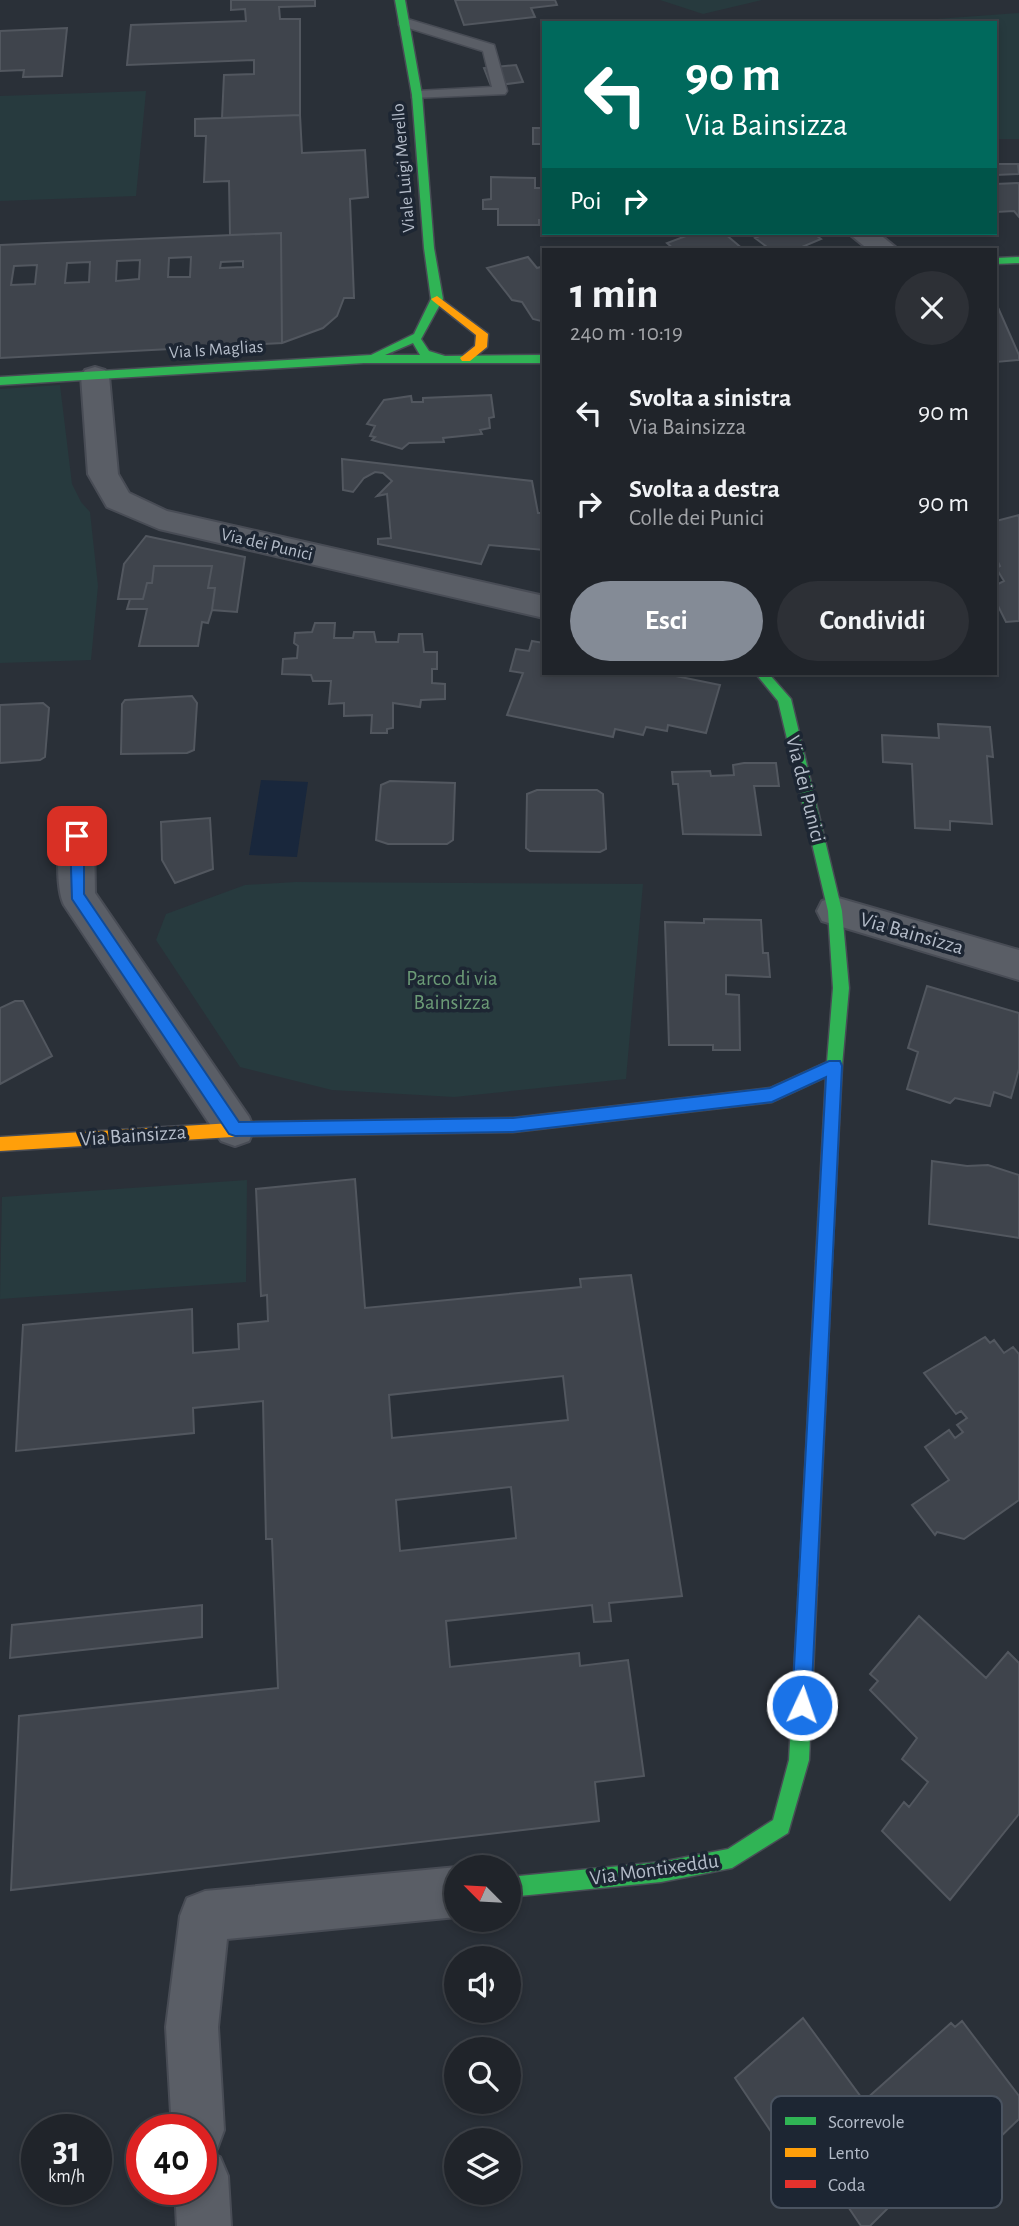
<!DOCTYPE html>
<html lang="it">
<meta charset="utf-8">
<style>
body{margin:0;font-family:"Alegreya Sans",sans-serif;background:#2d3036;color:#f1f3f6;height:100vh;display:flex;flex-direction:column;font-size:26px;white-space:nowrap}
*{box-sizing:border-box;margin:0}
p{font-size:23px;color:#a2a4a8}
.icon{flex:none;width:38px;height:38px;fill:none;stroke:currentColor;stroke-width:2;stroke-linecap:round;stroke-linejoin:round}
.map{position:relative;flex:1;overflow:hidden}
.panel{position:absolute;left:542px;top:248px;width:455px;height:427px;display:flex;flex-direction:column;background:#20242a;border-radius:0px;box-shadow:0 4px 10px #0003,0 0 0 2px #3d4147}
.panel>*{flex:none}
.banner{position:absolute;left:542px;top:21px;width:455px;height:214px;border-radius:0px;box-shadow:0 4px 10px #0003,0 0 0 2px #3d4147;background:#00695c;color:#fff;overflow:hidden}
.needle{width:46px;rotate:294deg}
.buttons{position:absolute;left:444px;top:1855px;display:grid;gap:14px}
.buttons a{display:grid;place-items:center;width:77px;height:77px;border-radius:50%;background:#20242a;box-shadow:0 4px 10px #0003,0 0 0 2px #3d4147;font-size:35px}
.speed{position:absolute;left:21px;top:2114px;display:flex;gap:14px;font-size:35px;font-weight:700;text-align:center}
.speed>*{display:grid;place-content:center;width:91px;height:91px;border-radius:50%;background:#20242a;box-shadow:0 4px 10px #0003,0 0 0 2px #3d4147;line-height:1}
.speed small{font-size:18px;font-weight:400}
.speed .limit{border:10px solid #d22;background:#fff;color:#111}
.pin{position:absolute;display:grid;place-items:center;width:60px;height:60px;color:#fff;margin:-30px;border-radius:14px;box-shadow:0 4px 10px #0006}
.me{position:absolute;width:77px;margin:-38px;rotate:3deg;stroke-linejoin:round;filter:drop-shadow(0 0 5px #0008)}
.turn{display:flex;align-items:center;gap:24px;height:147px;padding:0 28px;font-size:32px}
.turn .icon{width:91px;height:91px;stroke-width:2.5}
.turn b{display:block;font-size:49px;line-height:60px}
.then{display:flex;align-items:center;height:66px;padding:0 28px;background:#0003;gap:14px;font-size:26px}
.round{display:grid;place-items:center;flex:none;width:74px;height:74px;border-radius:37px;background:#2d3036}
.head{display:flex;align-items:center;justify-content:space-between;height:119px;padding:0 28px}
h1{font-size:42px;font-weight:700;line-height:52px}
.cta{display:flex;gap:14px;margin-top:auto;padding:14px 28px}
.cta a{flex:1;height:80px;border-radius:42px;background:#848b96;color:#fff;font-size:28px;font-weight:700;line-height:80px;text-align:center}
.cta a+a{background:#2d3036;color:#f1f3f6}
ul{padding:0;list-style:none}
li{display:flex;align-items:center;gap:21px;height:91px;padding:0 28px}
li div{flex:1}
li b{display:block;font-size:26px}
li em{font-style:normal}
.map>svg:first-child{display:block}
</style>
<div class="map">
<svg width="1019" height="2226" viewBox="0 0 1019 2226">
<rect width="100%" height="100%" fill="#2a3038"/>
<path fill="#273a3e" d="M660,0H762L703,14Z
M1019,13V139H996V23L909,21Z
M146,91L136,196L0,201V96Z
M60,385L72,484L81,502L90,512L98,586L91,660L0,663V389Z
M296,882L643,884L626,1079L454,1097L332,1090L240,1067L156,940L166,914L245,885Z
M247,1180L246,1282L0,1299L2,1197Z"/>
<path fill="#19273c" d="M261,780L308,782L297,857L249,855Z"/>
<path fill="#3f444c" stroke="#52575f" stroke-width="2" fill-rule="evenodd" d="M231,0H315V6L279,7L280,19H300V115L222,118L224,75L254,74V60L127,65L131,25L246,21L245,9L231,10Z
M455,0H555L557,5L531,8L535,17L464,25Z
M67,28L62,76L23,77L24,70L0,71V31Z
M516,65L523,82L491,86L484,68Z
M300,115L302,153L365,150L368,197L350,199L354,298H344L337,316L323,328L282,343L281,233L230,235L229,181L204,182L206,136H195V119Z
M533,128H544V144H533Z
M996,164H1018L1019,174L996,175Z
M491,177L535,178V188H544V220H539V225H498V209H483V200L491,199Z
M1019,183V217L1014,211L996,212V184Z
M281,233L282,343L0,358V245ZM191,257L190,277H168L169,258ZM140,260L139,279L116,281L117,261ZM243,261V267L220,268L221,262ZM90,262L89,282L65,283L67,263ZM37,265L35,284L11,285L14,266Z
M694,233H724L744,250H675L667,243Z
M766,233H813L821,239L795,250H771L755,238Z
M528,257L537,268L544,266V320L541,321L533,319L522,302L512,300L487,268Z
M996,303L1019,355V360L996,362Z
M491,395L494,417L489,418L490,428L480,430L482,434L443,438L444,442L409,443L402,449L372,440L375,437L370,436L375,426L367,424L384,400L411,396L412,402H423V398Z
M342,459L532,481L538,513H544V550L489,545L481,564L378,544V539L391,538L387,494L377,496L392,481L383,473L375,472L364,478L353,492L343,490Z
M1019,515V621L1006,622L996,602V585L1004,581L996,568L1000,566L996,558V521Z
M146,536L245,557L237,612L212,610L215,588H208L212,566H154L152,583H147L143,599H118L124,564Z
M154,566H212L208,588H215L212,610L208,623L202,622L198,646H139L147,609H127L130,599H143L147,583H152Z
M315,623H335L334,638H353L354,632H374L376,642H398L399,634H422L424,652H437V669H432V683L445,684V699L421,700L420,707L393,703V728L387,729V733H371L372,715L344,716V703L329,704L331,681H313L311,675L282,674L283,659L297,658L298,646L294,643L295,633L312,632Z
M532,641L544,643V674H666L720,685L706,733L668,725L667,731L646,727L643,735L615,729L613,737L507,715L523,673L510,671L516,649L529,651Z
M192,696L197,703L194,750L187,753L121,754L122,704L125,700Z
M43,703L49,708L45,757L40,760L0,763V705Z
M938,724L990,727L993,757L987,756L992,824L950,821V830L915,828L912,764L883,762L882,735L939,738Z
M744,763H776L779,786H754L761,835L683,834L678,784H673L672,772L710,771L711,776L734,775L733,765Z
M390,781L455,783L453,840L447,844H388L376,840L381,785Z
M537,790H597L603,794L606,849L600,852L530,851L526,848L527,794Z
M210,818L213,869L175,883L162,860L161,822Z
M704,919L761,920L763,953H768L770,977L726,975V994L739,995L740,1050H713V1045H669L665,922L704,923Z
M927,986L1019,1013V1069L1011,1098L994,1092L990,1106L955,1098L950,1103L907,1089L918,1052L908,1048Z
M15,1001H23L52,1056L0,1084V1008Z
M932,1161L967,1166L988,1165L1019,1175V1238L929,1224Z
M355,1179L365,1308L581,1287L580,1279L631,1275L682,1596L609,1603L611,1621L594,1622L592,1605L446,1621L450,1667L579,1653L580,1666L628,1660L644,1776L595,1782L599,1821L11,1890L19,1716L278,1688L272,1539H266L263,1401L193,1408L194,1433L16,1451L23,1325L192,1309L193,1353L239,1349L238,1324L268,1321L267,1295L261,1296L256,1189ZM563,1376L568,1420L392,1438L389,1395ZM511,1487L516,1538L400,1551L396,1500Z
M985,1337L990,1343L994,1340L1004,1353L1013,1347L1019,1354V1500L964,1539L937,1532L935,1535L912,1505L949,1480L925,1447L949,1430L955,1438L963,1432L957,1425L967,1418L961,1411L956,1414L924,1373Z
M202,1605V1637L10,1658L12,1625Z
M919,1616L986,1678L1008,1652L1019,1663V1814L950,1900L882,1831L904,1802L909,1807L928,1782L902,1759L917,1738L870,1690L878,1681L870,1674Z
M803,2018L864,2101L951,2023L955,2027L962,2021L1019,2096V2119L964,2172L955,2159L909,2204L902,2194L870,2226H861L810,2150L794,2166L735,2078Z"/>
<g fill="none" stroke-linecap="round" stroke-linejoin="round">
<g stroke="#484c55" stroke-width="3">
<path id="lane" d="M404,18L494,45L507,91L505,94L412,98V92L417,91L492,87L483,51L399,25V19Z"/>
</g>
<g stroke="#484c55" stroke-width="4">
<path id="street" d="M848,233H878L899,250H869Z
M95,367L105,370L109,376L118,474L129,493L167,511L544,596V618L159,529L107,507L88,474L81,376L85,370Z
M77,823L89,826L94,836L95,893L249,1117L254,1129L249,1141L235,1146L221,1141L64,905C56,889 56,843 65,826Z
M835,897L1019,950V980L822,921L817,911L822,901Z
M457,1867V1917L227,1939L218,2027L224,2130L217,2149L208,2152L220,2157L228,2176L231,2226H177L175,2189H201V2130H172L166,2027L180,1916L187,1898L205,1891Z"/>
</g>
<g stroke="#484c55" stroke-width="3">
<path id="fast" d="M395,0H405L422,95L434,248L443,299L421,339L429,351L445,356L544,355V363H364L0,385V377L371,355L414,334L431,299L424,248L412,95ZM413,343L420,355H385Z
M1019,257V263L996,264V258Z
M756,674H769L791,699L842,911L849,988L842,1066L832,1261L830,1266L824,1269L818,1266L816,1261L826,1077L772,1102L513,1132L249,1136L243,1134L241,1129L243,1124L249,1122L513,1118L770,1088L827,1062L833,988L828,911L778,701Z
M808,1576L815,1578L817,1585L809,1760L788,1833L732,1868L661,1882L509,1897V1877L661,1862L728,1849L773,1820L789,1760L799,1585L801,1578Z"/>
</g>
<g stroke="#484c55" stroke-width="3">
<path id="slow" d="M437,296L488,334L487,347L470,361H462L460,358L475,346L476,335L433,301L431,299Z
M249,1122L255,1124L257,1129L255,1134L249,1136L0,1151V1137Z"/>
</g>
<g stroke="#484c55" stroke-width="3">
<path id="jam" d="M824,1253L830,1256L832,1261L817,1585L815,1592L808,1594L801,1592L799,1585L816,1261L818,1256Z"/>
</g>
<use href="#lane" fill="#5a5e66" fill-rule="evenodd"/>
<use href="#street" fill="#5a5e66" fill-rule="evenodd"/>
<use href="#fast" fill="#30b455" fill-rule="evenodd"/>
<use href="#slow" fill="#ff9f0a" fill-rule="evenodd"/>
<use href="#jam" fill="#e5322d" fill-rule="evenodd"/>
</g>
<path fill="#1a73e8" stroke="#114b97" stroke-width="2" d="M77,831L84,836V894L239,1122L513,1118L770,1088L829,1061H840L842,1066L811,1705L808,1712L802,1715L795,1712L792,1705L826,1077L772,1102L513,1132L235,1136L229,1134L72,899L70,836Z"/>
<g text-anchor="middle" stroke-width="7" stroke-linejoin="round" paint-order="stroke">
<g font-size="18" fill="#b4bcc9" stroke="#1d2633">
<text transform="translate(403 168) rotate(-95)" y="6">Viale Luigi Merello</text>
<text transform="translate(216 349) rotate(-4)" y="6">Via Is Maglias</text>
<text transform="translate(267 544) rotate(13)" y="6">Via dei Punici</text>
</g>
<g font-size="21" fill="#b4bcc9" stroke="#1d2633">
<text transform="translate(806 789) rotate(76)" y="7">Via dei Punici</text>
<text transform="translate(912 933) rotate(16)" y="7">Via Bainsizza</text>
<text transform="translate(133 1135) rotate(-4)" y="7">Via Bainsizza</text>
<text transform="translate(654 1869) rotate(-8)" y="7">Via Montixeddu</text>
</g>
<g font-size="21" fill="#6b9a76" stroke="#1d2633">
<text x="452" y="985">Parco di via<tspan x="452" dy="24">Bainsizza</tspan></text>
</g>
</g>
<rect x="771" y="2096" width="231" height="112" rx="10" fill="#1d2633" stroke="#4a5360" stroke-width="2"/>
<rect x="785" y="2117" width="31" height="8" fill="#30b455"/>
<rect x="785" y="2148" width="31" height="9" fill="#ff9f0a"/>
<rect x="785" y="2180" width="31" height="8" fill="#e5322d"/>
<g font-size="19" fill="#b4bcc9">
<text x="828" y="2128">Scorrevole</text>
<text x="828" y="2159">Lento</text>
<text x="828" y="2191">Coda</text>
</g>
</svg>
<div class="buttons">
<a><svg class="needle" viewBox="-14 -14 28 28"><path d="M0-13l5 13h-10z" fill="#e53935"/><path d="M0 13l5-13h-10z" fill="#a2a4a8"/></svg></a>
<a><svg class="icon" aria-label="sound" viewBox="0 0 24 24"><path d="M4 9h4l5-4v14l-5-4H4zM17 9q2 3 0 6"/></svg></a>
<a><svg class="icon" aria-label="search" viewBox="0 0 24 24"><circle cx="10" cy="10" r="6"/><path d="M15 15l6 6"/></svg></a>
<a><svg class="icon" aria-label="layers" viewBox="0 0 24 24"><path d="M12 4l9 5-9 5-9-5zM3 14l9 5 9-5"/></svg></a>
</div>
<div class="speed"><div>31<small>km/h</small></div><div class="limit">40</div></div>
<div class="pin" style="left:77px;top:836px;background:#d93025"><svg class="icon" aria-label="arrive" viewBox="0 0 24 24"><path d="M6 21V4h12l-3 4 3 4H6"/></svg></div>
<svg class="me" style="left:802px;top:1705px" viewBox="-20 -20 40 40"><circle r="17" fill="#1a73e8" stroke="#fff" stroke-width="3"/><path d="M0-11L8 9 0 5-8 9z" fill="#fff"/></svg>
<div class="banner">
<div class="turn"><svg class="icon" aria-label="left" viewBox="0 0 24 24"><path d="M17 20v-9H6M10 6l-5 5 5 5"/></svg><div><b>90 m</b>Via Bainsizza</div></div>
<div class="then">Poi<svg class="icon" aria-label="right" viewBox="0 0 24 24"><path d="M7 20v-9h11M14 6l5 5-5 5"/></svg></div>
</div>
<section class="panel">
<div class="head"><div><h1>1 min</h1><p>240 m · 10:19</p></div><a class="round"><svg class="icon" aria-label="close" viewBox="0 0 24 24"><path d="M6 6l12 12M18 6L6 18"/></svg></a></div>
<ul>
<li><svg class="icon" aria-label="left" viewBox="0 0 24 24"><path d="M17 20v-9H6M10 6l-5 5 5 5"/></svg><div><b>Svolta a sinistra</b><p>Via Bainsizza</p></div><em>90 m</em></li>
<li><svg class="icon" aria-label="right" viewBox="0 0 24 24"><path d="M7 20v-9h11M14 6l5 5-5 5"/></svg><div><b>Svolta a destra</b><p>Colle dei Punici</p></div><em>90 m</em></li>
</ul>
<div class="cta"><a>Esci</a><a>Condividi</a></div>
</section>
</div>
